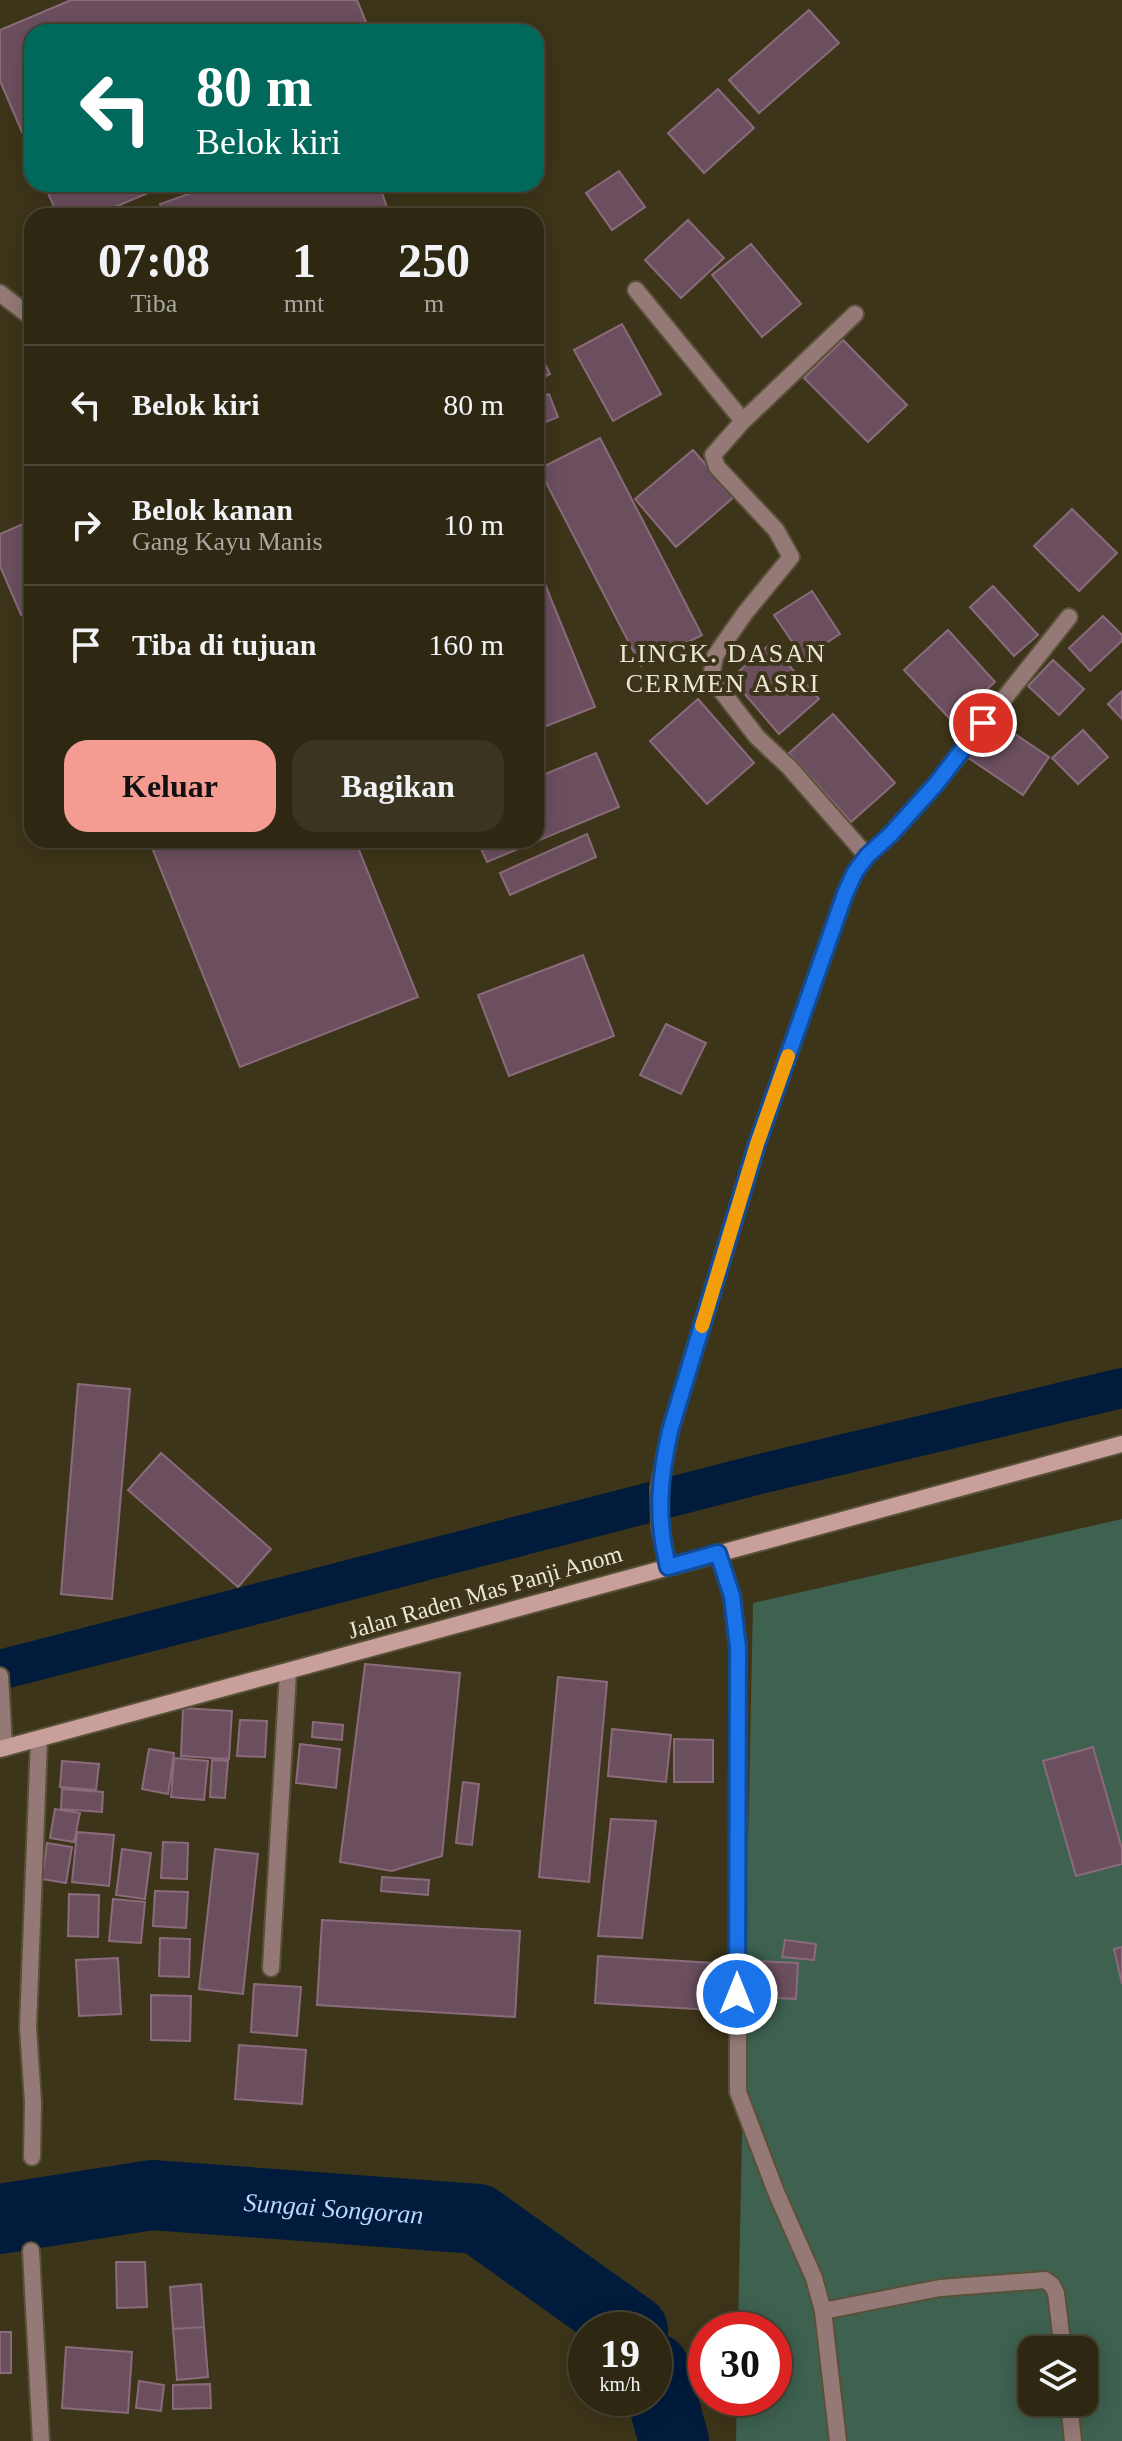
<!DOCTYPE html>
<html lang="id">
<style>
body{margin:0;font-family:"Times New Roman",serif;background:#3a3421;color:#f1f3f6;height:100vh;display:flex;flex-direction:column;font-size:30px;white-space:nowrap}
*{box-sizing:border-box;margin:0}
p{font-size:26px;color:#a7a6a0}
.icon{flex:none;width:44px;height:44px;fill:none;stroke:currentColor;stroke-width:2;stroke-linecap:round;stroke-linejoin:round}
.map{position:relative;flex:1;overflow:hidden}
.panel{position:absolute;left:24px;top:208px;width:520px;height:640px;display:flex;flex-direction:column;background:#2e2813;border-radius:24px;box-shadow:0 4px 20px #0003,0 0 0 2px #494433}
.panel>*{flex:none}
.guide{position:absolute;left:24px;top:24px;width:520px;height:168px;border-radius:24px;box-shadow:0 4px 20px #0003,0 0 0 2px #494433;background:#00695c;color:#fff;overflow:hidden}
.fabs{position:absolute;left:1018px;top:2336px;display:grid;gap:16px}
.fabs a{display:grid;place-items:center;width:80px;height:80px;border-radius:16px;background:#2e2813;box-shadow:0 4px 20px #0003,0 0 0 2px #494433;font-size:40px}
.speed{position:absolute;left:568px;top:2312px;display:flex;gap:16px;font-size:40px;font-weight:700;text-align:center}
.speed>*{display:grid;place-content:center;width:104px;height:104px;border-radius:50%;background:#2e2813;box-shadow:0 4px 20px #0003,0 0 0 2px #494433;line-height:1}
.speed small{font-size:20px;font-weight:400}
.speed .limit{border:12px solid #d22;background:#fff;color:#111}
.pin{position:absolute;display:grid;place-items:center;width:68px;height:68px;color:#fff;margin:-34px;border:4px solid #fff;border-radius:50%;box-shadow:0 2px 8px #0007}
.me{position:absolute;width:88px;margin:-44px;rotate:0deg;stroke-linejoin:round;filter:drop-shadow(0 0 6px #0008)}
.turn{display:flex;align-items:center;gap:28px;height:168px;padding:0 40px;font-size:36px}
.turn .icon{width:104px;height:104px;stroke-width:2.5}
.turn b{display:block;font-size:56px;line-height:68px}
.eta{display:flex;justify-content:space-evenly;align-items:center;height:136px;text-align:center}
.eta b{font-size:48px;font-weight:600;line-height:56px}
.action{display:flex;gap:16px;margin-top:auto;padding:16px 40px}
.action a{flex:1;height:92px;border-radius:24px;background:#f59c92;color:#111;font-size:32px;font-weight:600;line-height:92px;text-align:center}
.action a+a{background:#3a3421;color:#f1f3f6}
ul{padding:0;list-style:none}
li{display:flex;align-items:center;gap:24px;height:120px;padding:0 40px;border-top:2px solid #494433}
li div{flex:1}
li b{display:block;font-size:30px}
li em{font-style:normal}
.map>svg:first-child{display:block}
</style>
<div class="map">
<svg width="1122" height="2441" viewBox="0 0 1122 2441">
<rect width="100%" height="100%" fill="#3d3519"/>
<path fill="#3e6150" fill-rule="evenodd" d="M1122,1519V2441H736L737,2398H774V2330H738L753,1603ZM1032,2350H1084V2402H1032Z"/>
<g fill="none" stroke-linecap="round" stroke-linejoin="round">
<path stroke="#001b3c" stroke-width="40" d="M0,1670L760,1474L1122,1388"/>
<g stroke="#001b3c" stroke-width="70">
<path id="s1" d="M0,2219L152,2195L478,2219L633,2330"/>
<path d="M654,2368L674,2441"/>
</g>
</g>
<path fill="#6c4f5f" stroke="#8a6b7c" stroke-width="2" d="M71,0H357L370,32H32V155L0,81V30Z
M809,10L839,43L759,113L729,80Z
M718,89L754,128L704,173L668,133Z
M619,171L645,207L612,230L586,193Z
M44,184H169L94,216H58Z
M217,184H379L390,216H164L160,204Z
M688,220L724,258L681,298L645,260Z
M751,244L801,304L762,337L712,275Z
M622,324L661,394L613,421L574,350Z
M843,340L907,405L868,442L804,378Z
M536,345L550,374L536,381Z
M549,394L558,417L536,426V399Z
M600,438L702,635L641,666L539,469Z
M693,450L734,497L676,547L635,499Z
M1072,509L1117,553L1079,591L1034,546Z
M32,520V610L21,615L0,566V534Z
M536,562L595,707L536,730Z
M993,586L1038,635L1014,656L970,607Z
M812,591L840,634L803,658L774,615Z
M1103,616L1122,635V641L1090,671L1069,648Z
M948,630L995,682L952,721L904,670Z
M770,644L819,699L779,734L731,678Z
M1053,660L1084,689L1059,715L1028,686Z
M1122,691V719L1108,704Z
M698,699L754,763L707,804L650,741Z
M833,714L895,783L851,822L789,753Z
M990,717L1049,757L1023,795L964,755Z
M1083,730L1108,757L1078,784L1052,758Z
M596,753L619,807L487,862L477,840H536V778Z
M587,834L596,857L510,895L500,873Z
M149,840H355L418,997L240,1067Z
M583,955L614,1036L509,1076L478,995Z
M666,1024L706,1043L681,1094L640,1075Z
M78,1384L130,1389L112,1599L61,1594Z
M161,1453L271,1549L238,1587L128,1490Z
M365,1664L460,1673L442,1856L392,1871L340,1862Z
M558,1677L607,1682L589,1882L539,1877Z
M183,1708L232,1711L229,1759L181,1756Z
M240,1720L267,1721L265,1757L237,1756Z
M313,1722L343,1725L342,1740L312,1737Z
M612,1729L671,1735L666,1782L608,1776Z
M674,1739L713,1740V1782H674Z
M300,1744L340,1749L336,1788L296,1783Z
M1093,1747L1122,1849V1864L1076,1876L1043,1761Z
M149,1749L174,1753L168,1794L142,1789Z
M174,1758L208,1761L204,1800L171,1797Z
M212,1760L228,1761L225,1798L210,1797Z
M62,1761L99,1764L96,1790L60,1787Z
M463,1782L479,1784L472,1845L456,1843Z
M62,1789L103,1792L102,1812L61,1809Z
M55,1809L80,1813L74,1842L50,1838Z
M611,1819L656,1821L642,1938L598,1936Z
M77,1832L114,1835L109,1886L72,1882Z
M163,1842L188,1843L187,1879L161,1878Z
M47,1843L72,1847L66,1883L42,1879Z
M122,1849L151,1853L145,1899L116,1895Z
M215,1849L258,1854L243,1994L199,1989Z
M382,1877L429,1880L428,1895L381,1891Z
M155,1891L188,1892L186,1928L153,1926Z
M69,1894L99,1895L98,1937L68,1936Z
M113,1899L145,1902L141,1943L109,1941Z
M322,1920L520,1931L515,2017L317,2005Z
M160,1938L190,1939L189,1977L159,1976Z
M785,1940L816,1944L814,1960L782,1957Z
M1122,1947V1984L1114,1949Z
M598,1956L715,1963L712,2010L595,2003Z
M118,1958L121,2014L79,2016L76,1960Z
M758,1961L798,1963L796,1999L756,1997Z
M254,1984L301,1987L297,2036L251,2032Z
M151,1995L191,1996L190,2041L151,2040Z
M239,2045L306,2050L302,2104L235,2099Z
M116,2262H145L147,2307L117,2308Z
M201,2284L204,2327L173,2329L170,2287Z
M204,2327L208,2377L177,2380L173,2329Z
M0,2332H11V2373H0Z
M66,2347L132,2352L128,2413L62,2408Z
M139,2381L164,2385L161,2411L136,2408Z
M210,2384L211,2408L173,2409V2385Z"/>
<g fill="none" stroke-linecap="round" stroke-linejoin="round">
<g stroke="#595137" stroke-width="20">
<path id="lane" d="M0,293L32,318
M0,1676L4,1748
M823,2311L940,2288L1045,2280L1052,2285L1056,2293L1063,2350
M1069,2402L1073,2441"/>
</g>
<g stroke="#595137" stroke-width="20">
<path id="street" d="M636,290L743,421
M855,314L743,421L713,455L717,467L776,530L791,557L745,613L715,656L712,672L717,685L757,737L789,767L867,856
M718,1553L732,1596L738,1648V2092L776,2192L814,2278L823,2311L838,2441
M668,1567L660,1527L659,1488L670,1431L757,1144L845,894L855,872L867,856L891,834L936,784L1069,617
M271,1968L288,1672
M32,2157L33,2102L28,2027L39,1739
M31,2251L41,2441"/>
</g>
<g stroke="#595137" stroke-width="20">
<path id="secondary" d="M0,1749L1122,1444"/>
</g>
<use href="#lane" stroke="#947976" stroke-width="16"/>
<use href="#street" stroke="#947976" stroke-width="16"/>
<use href="#secondary" stroke="#c89f9a" stroke-width="16"/>
</g>
<g fill="none" stroke-linecap="round" stroke-linejoin="round">
<g stroke="#114b97" stroke-width="20">
<path id="route" d="M737,1994L738,1648L732,1596L718,1553L668,1567C656,1517 659,1480 670,1431L757,1144L845,894L855,872L867,856L891,834L936,784L983,723"/>
</g>
<use href="#route" stroke="#1a73e8" stroke-width="14"/>
<path stroke="#f59e0b" stroke-width="14" d="M702,1326L757,1144L788,1056"/>
</g>
<g text-anchor="middle" stroke-width="8" stroke-linejoin="round" paint-order="stroke">
<g font-size="24" fill="#ece7d6" stroke="#3d3519">
<text transform="translate(485 1592) rotate(-16)" y="8">Jalan Raden Mas Panji Anom</text>
</g>
<g font-size="26" letter-spacing="2" fill="#ece7d6" stroke="#3d3519">
<text x="723" y="662">LINGK. DASAN<tspan x="723" dy="30">CERMEN ASRI</tspan></text>
</g>
<g font-size="26" font-style="italic" fill="#b9d8fe" stroke="#3d3519">
<text dy="9" stroke="none"><textPath href="#s1" startOffset="336">Sungai Songoran</textPath></text>
</g>
</g>
</svg>
<div class="fabs">
<a><svg class="icon" aria-label="layers" viewBox="0 0 24 24"><path d="M12 4l9 5-9 5-9-5zM3 14l9 5 9-5"/></svg></a>
</div>
<div class="speed"><div>19<small>km/h</small></div><div class="limit">30</div></div>
<div class="pin" style="left:983px;top:723px;background:#d93025"><svg class="icon" aria-label="arrive" viewBox="0 0 24 24"><path d="M6 21V4h12l-3 4 3 4H6"/></svg></div>
<svg class="me" style="left:737px;top:1994px" viewBox="-20 -20 40 40"><circle r="17" fill="#1a73e8" stroke="#fff" stroke-width="3"/><path d="M0-11L8 9 0 5-8 9z" fill="#fff"/></svg>
<div class="guide">
<div class="turn"><svg class="icon" aria-label="left" viewBox="0 0 24 24"><path d="M17 20v-9H6M10 6l-5 5 5 5"/></svg><div><b>80 m</b>Belok kiri</div></div>
</div>
<section class="panel">
<div class="eta">
<div><b>07:08</b><p>Tiba</p></div>
<div><b>1</b><p>mnt</p></div>
<div><b>250</b><p>m</p></div>
</div>
<ul>
<li><svg class="icon" aria-label="left" viewBox="0 0 24 24"><path d="M17 20v-9H6M10 6l-5 5 5 5"/></svg><div><b>Belok kiri</b></div><em>80 m</em></li>
<li><svg class="icon" aria-label="right" viewBox="0 0 24 24"><path d="M7 20v-9h11M14 6l5 5-5 5"/></svg><div><b>Belok kanan</b><p>Gang Kayu Manis</p></div><em>10 m</em></li>
<li><svg class="icon" aria-label="arrive" viewBox="0 0 24 24"><path d="M6 21V4h12l-3 4 3 4H6"/></svg><div><b>Tiba di tujuan</b></div><em>160 m</em></li>
</ul>
<div class="action"><a>Keluar</a><a>Bagikan</a></div>
</section>
</div>
